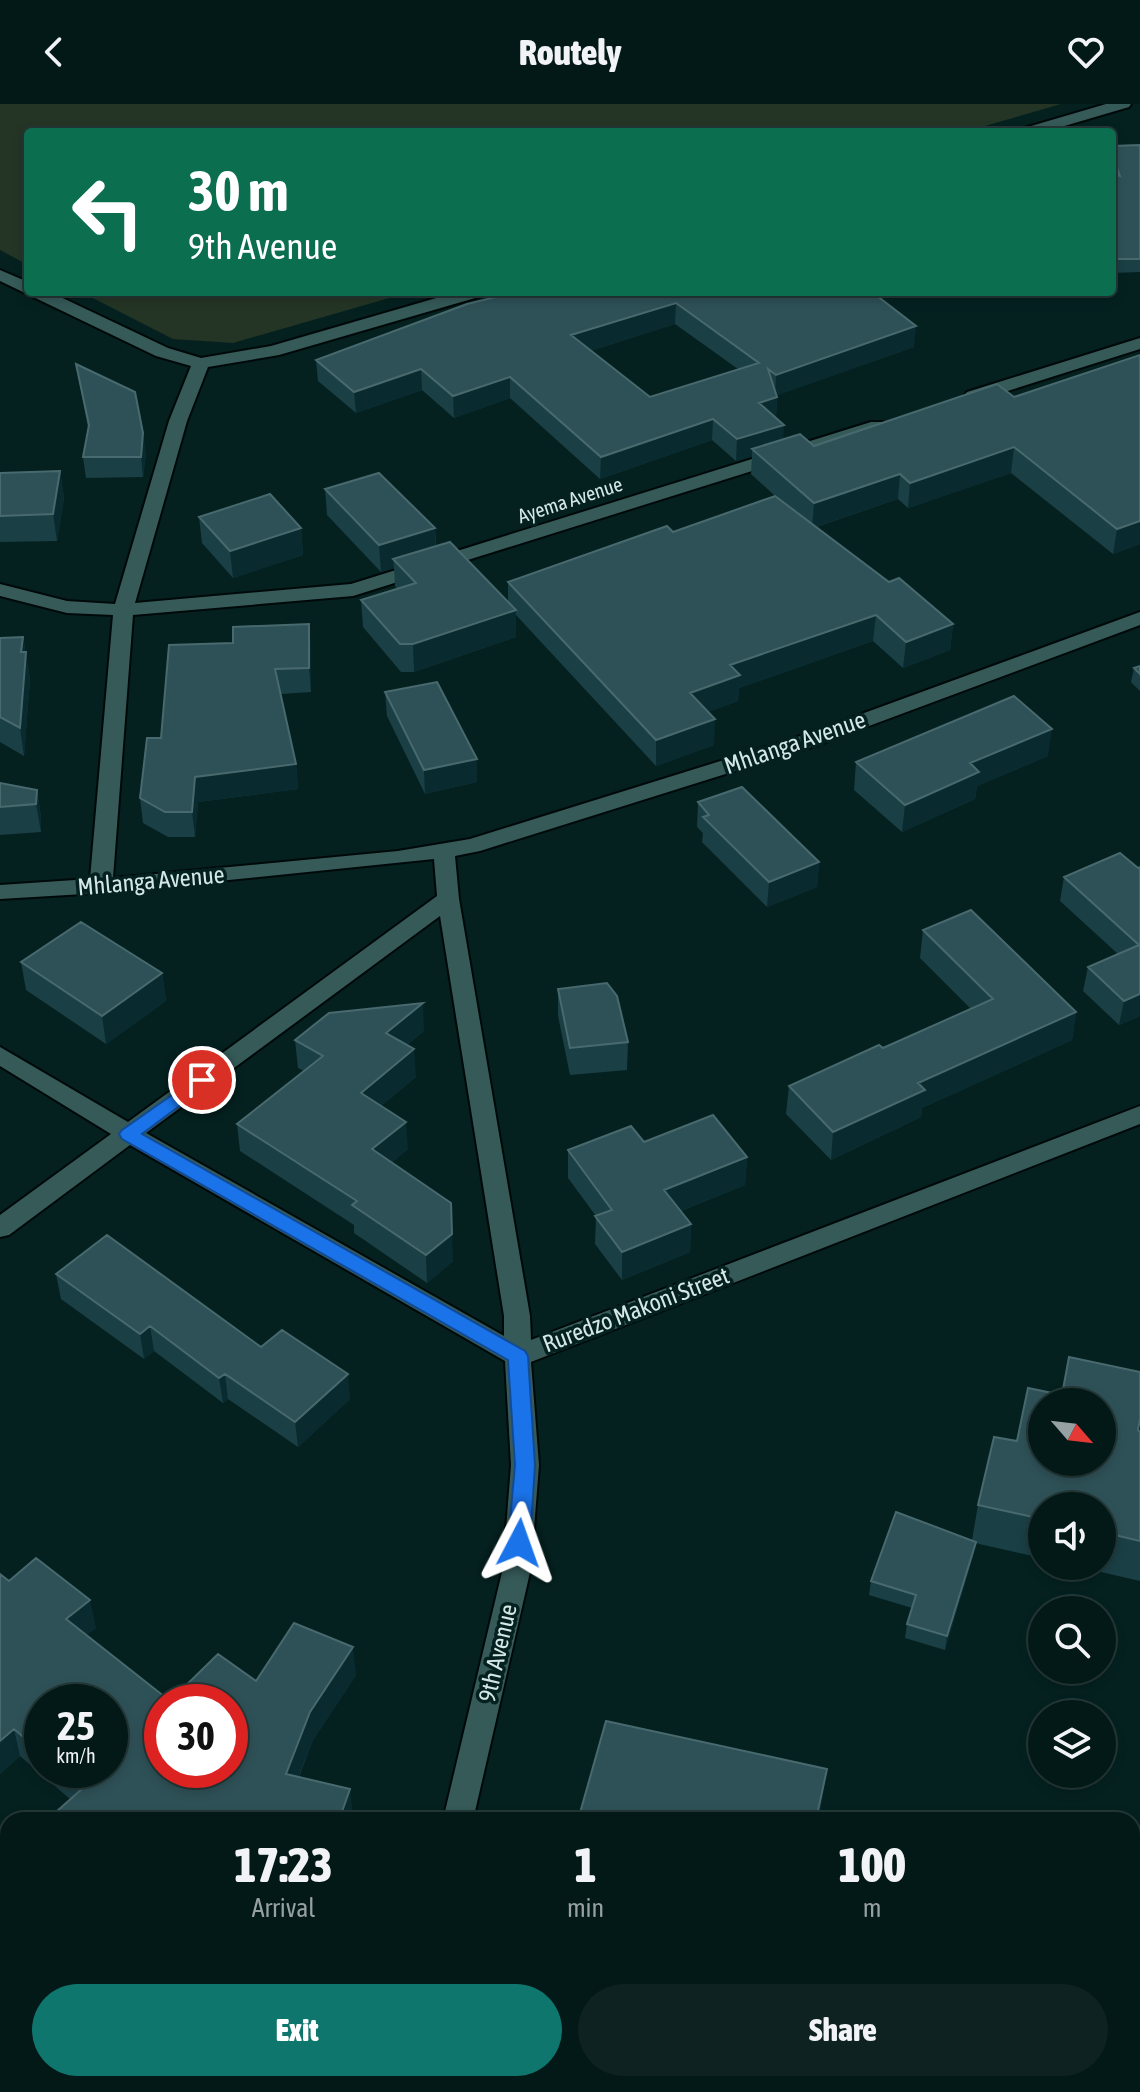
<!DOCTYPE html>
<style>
body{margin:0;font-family:"Asap Condensed",sans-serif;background:#0d2221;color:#f1f3f6;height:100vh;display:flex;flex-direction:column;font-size:30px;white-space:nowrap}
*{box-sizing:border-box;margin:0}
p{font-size:26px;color:#97a0a2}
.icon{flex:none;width:44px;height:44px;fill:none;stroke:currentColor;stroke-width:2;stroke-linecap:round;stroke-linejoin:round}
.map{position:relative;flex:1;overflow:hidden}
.panel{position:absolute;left:0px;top:1708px;width:1140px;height:280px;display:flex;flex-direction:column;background:#031918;border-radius:24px 24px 0 0;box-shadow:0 4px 12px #0003,0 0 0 2px #243837}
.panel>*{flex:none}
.guide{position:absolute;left:24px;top:24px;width:1092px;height:168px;border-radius:8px;box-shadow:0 4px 12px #0003,0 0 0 2px #243837;background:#0b6e4f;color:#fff;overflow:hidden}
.needle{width:52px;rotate:118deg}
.fabs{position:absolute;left:1028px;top:1284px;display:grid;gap:16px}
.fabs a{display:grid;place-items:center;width:88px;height:88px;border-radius:50%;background:#031918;box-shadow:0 4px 12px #0003,0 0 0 2px #243837;font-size:40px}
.speed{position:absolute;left:24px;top:1580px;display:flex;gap:16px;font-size:40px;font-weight:700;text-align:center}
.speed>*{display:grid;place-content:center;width:104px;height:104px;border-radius:50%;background:#031918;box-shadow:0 4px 12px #0003,0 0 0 2px #243837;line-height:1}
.speed small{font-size:20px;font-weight:400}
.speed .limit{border:12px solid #d22;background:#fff;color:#111}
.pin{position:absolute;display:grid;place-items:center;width:68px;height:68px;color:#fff;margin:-34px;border:4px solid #fff;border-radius:50%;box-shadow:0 2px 8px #0007}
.me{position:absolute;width:88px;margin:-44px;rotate:4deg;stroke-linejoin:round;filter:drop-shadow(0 0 6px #0008)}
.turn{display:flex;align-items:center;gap:28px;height:168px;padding:0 32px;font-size:36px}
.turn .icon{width:104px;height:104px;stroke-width:2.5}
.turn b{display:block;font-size:56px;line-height:68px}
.eta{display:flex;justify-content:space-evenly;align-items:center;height:136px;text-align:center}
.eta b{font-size:48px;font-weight:800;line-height:56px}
.action{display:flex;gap:16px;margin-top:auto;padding:16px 32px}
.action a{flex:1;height:92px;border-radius:48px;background:#0f766e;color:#fff;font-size:32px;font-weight:800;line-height:92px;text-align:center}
.action a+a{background:#0d2221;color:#f1f3f6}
header{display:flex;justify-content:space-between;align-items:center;height:104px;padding:0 32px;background:#031918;font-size:36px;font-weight:800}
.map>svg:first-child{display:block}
</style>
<header><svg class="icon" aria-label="back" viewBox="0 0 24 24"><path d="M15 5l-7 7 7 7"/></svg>Routely<svg class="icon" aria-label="heart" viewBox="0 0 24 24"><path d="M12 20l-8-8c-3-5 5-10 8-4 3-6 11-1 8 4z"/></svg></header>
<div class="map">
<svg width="1140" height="1988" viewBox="0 0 1140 1988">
<rect width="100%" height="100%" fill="#042120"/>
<path fill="#243525" d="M0,0H1061L964,28H28V161L0,146Z
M81,188H410L233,239L173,235Z"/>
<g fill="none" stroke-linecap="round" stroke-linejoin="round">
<g stroke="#000909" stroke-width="4">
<path id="minor" d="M1106,0H1131L1129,3L1044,28H1019L1021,25Z
M0,166L28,178V188H50L168,244L201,254L271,242L457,188H485L482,192L279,251L208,263L187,317L135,499L351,480L871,318H883L886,322L883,326L353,492L133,511L113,774L398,747L470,735L804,631L1140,508V521L818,641L480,747L455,752L459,795L530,1212L531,1236L1140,1002V1020L531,1258L539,1361L531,1464L473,1716H443L503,1464L511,1361L505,1257L130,1041L9,1131L0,1133V1111L111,1030L0,962V943L128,1018L437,792L434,755L101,789L0,795V781L90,775L113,511L67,509L0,492V480L67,497L115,500L169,317L191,262L156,252L0,177ZM440,812L504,1212V1232L146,1029Z
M1140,234V245L979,296H967L964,292L967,288Z
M0,1773L8,1776V1806L0,1803Z
M1140,1802V1873L1132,1876V1805Z
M364,1980H396L393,1988H361Z
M685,1980H746L749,1988H688Z
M1095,1980H1127L1126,1988H1094Z"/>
</g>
<use href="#minor" fill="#355a58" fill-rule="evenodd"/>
</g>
<path fill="#1a3f45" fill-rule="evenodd" d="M1140,41V168L1112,169V42Z
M872,188L914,243L777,291L776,314L783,336L814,342L997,280L1140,440L1113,450L1011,369L908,404L898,395L816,423L889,478L953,520L950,546L903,564L873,537L739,584L738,597L708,608L714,641L656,662L516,511V533L414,568H401L363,523L361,496L397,485L395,482L394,464L381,468L327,411L325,385L435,424L436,442L508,499V478L673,428L775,392L751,370L752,352L736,357L712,336L600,375L510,294L454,314L422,286L356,309L318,277L316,256L467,200ZM675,220L738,265L650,293L590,247Z
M76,260L146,349L143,373L86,374L83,353L88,324Z
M60,367L64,394L57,437L0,438V369Z
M199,413L301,424L303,451L233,474L202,439Z
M23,533L30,575L24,652L0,638V534Z
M311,545V588L281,590L296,660L298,685L198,698L195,733H168L143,719L140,694L161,634Z
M1140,562V587L1131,578L1134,564Z
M385,588L477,678L425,690L387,612Z
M1048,652L977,682L975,695L902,728L854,686L856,658Z
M0,679L37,686L41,714V728L0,731Z
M698,698L819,758L817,783L767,803L702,738L703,729L697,723Z
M1138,764L1140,912L1119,921L1083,887L1088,863L1118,850L1060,797L1064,773Z
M923,826L1076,908L1072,936L922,1004L921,1013L831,1056L786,1010L789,982L883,944L971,905L920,854Z
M21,858L162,869L166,897L106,940L26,886Z
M558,885L628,938L627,966L570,971L558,912Z
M424,927L407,941L416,973L381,1002L408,1045L391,1059L453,1157L427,1179L354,1129V1121L240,1047L237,1020L304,967L298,964L295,936Z
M644,1038L747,1053L745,1081L681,1107L691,1120L690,1148L622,1176L595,1140L596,1112L568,1074V1046Z
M56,1170L261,1243L350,1295L298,1343L228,1295L223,1299L154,1247L144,1255L61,1195Z
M1138,1326L1140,1328V1477L1075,1462H1102V1402H1042V1454L975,1439L973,1452L945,1546L905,1534L907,1520L912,1504L869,1491L871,1477L972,1436L978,1401L1017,1337Z
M9,1477L96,1524L86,1531L170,1597L256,1577L356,1571L313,1636L299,1673L353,1712L352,1716H47L70,1695L20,1652L0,1670ZM42,1598L110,1666H42Z
M874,1980H1054L1053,1988H904Z"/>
<path fill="#092b2f" d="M676,199L675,220L571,253V231Z
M916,222L914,243L775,292L776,271Z
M421,265L422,286L356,309L354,288Z
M510,273V294L454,314L453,292Z
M777,293L776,314L759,299Z
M713,315L712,336L600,375L601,353Z
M784,321L783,342L752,345V352L736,357L737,335Z
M143,329L146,349L143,373L141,353Z
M1014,343L1011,369L908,404L910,379Z
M60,367L64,394L57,437L53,410Z
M900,370L898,395L812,424L814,399Z
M1140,417V440L1113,450L1117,425Z
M301,424L303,451L233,474L230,447Z
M435,424L436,450L393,455L394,464L381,468L379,441Z
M516,506V533L414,568L413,540Z
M876,511L873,537L739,584L738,597L689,615L690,589L730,561Z
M309,520L311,545V588L309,564Z
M953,520L950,546L903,564L906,538Z
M23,533L30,575L24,652L20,624L21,548Z
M715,615L714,641L656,662V636Z
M1052,625L1048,652L977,682L975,695L902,728L905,701L970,659Z
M477,655V678L425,690L424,666Z
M296,660L298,685L198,698L195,733L192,708L195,673Z
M37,686L41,714V728L36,700Z
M819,758L817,783L767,803L769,778Z
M162,869L166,897L106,940L102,912Z
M1140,890V912L1119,921L1124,897Z
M423,899L424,927L388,956L386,929Z
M1076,908L1072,936L922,1004L921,1013L831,1056L833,1028L918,979Z
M414,945L416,973L363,1017L361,989Z
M406,1018L408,1045L374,1073L372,1045Z
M747,1053L745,1081L663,1114L664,1086Z
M451,1099L453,1157L427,1179L426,1151Z
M691,1120L690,1148L622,1176V1148Z
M150,1222L154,1247L144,1255L140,1230Z
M225,1270L228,1295L223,1299L219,1274Z
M348,1270L350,1295L298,1343L295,1318Z
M976,1438L973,1452L945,1546L947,1532Z
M90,1496L96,1524L72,1543L66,1515Z
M353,1543L356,1571L313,1636L289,1697L286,1670L310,1608Z
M14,1625L20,1652L0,1670V1637Z
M827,1665L819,1716H816Z
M350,1685L353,1712L352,1716H339Z
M219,1980H235L232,1988H216Z"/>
<path fill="#2e5157" stroke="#48696d" stroke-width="2" fill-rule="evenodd" d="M1140,41V155H1112V70L1120,72L1112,50V42Z
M516,188H872L916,222L776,271L768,265L777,293L759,299L784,321L737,335L713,315L601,353L510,273L453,292L421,265L354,288L316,256L467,200ZM676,199L759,259L650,293L571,231Z
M1140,251V417L1117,425L1014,343L910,379L900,370L814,399L752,345L800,330L814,342L997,280L1014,293Z
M76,260L135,288L143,329L141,353H83L89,321Z
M60,367L53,410L0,412V369Z
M379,369L435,424L379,441L325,385Z
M270,390L301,424L230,447L199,413Z
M775,392L889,478L899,474L953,520L906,538L876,511L730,561L740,571L690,589L715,615L656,636L508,478L667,422L673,428Z
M450,438L516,506L413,540H400L361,496L416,479L393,455Z
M309,520V564L275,565L296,660L195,673L192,708H165L140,694L147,634H161L169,541L233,539V523Z
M23,533L21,548H26L20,624L0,613V534Z
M1140,562V570L1134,564Z
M437,578L477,655L424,666L385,588Z
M1014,592L1052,625L970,659L979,668L905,701L856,658Z
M0,679L37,686L36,700L0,703Z
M742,683L819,758L769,778L703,713L709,711L698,698Z
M1120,749L1138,764L1140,763V890L1124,897L1088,863L1139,841L1064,773Z
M971,806L1076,908L918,979L925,986L833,1028L789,982L879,941L883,944L993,895L923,826Z
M81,818L162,869L102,912L21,858Z
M607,879L617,892L628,938L570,944L558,885Z
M423,899L386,929L414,945L361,989L406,1018L372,1045L451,1099L452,1130L426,1151L352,1101L357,1097L237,1020L323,952L295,936L329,909Z
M713,1011L747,1053L664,1086L691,1120L622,1148L595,1112L612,1106L568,1046L631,1022L644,1038Z
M107,1131L261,1243L282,1226L348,1270L295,1318L225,1270L219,1274L150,1222L140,1230L56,1170Z
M1069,1253L1140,1268V1315L1138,1326L1140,1328V1437L1102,1428V1402H1042V1415L978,1401L994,1333L1017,1337L1028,1284L1062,1291ZM1042,1298H1102V1358H1042Z
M896,1408L976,1438L947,1532L907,1520L916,1491L871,1477Z
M36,1454L90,1496L66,1515L170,1597L218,1550L256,1577L294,1519L353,1543L310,1608L286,1670L350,1685L339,1716H291L264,1709L261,1716H47L83,1684L62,1666H110V1598H42V1649L14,1625L0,1637V1470L9,1477ZM162,1598H230V1666H162Z
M606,1617L827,1665L816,1716H578Z
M924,1707L960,1716H922Z
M127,1980H219L216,1988H124Z
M999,1980H1054L1053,1988H1029Z"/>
<path fill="#1a73e8" stroke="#114b97" stroke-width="2" d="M202,970L209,972L211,976L209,980L142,1030L525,1247L528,1252L535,1361L530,1439L526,1445L519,1447L512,1445L508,1439L515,1361L508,1256L122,1035L119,1030L122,1026Z"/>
<g text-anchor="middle" stroke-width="7" stroke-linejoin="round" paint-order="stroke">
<g font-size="20" fill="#d4e8e7" stroke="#042120">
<text transform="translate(570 396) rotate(-18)" y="7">Ayema Avenue</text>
</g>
<g font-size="24" fill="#d4e8e7" stroke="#042120">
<text transform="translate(795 639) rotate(-19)" y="8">Mhlanga Avenue</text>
<text transform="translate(151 777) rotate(-5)" y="8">Mhlanga Avenue</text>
<text transform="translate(636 1206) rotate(-21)" y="8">Ruredzo Makoni Street</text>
<text transform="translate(498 1549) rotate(-77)" y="8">9th Avenue</text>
</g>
</g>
</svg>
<div class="fabs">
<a><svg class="needle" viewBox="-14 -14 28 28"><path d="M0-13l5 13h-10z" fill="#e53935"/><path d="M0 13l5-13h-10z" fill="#97a0a2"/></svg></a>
<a><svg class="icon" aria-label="sound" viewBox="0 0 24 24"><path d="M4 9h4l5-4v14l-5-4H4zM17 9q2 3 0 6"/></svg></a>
<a><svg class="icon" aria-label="search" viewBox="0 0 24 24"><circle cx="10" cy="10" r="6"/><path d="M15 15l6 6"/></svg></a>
<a><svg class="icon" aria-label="layers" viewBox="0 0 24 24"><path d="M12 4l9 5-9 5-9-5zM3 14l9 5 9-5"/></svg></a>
</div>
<div class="speed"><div>25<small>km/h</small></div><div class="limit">30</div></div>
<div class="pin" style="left:202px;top:976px;background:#d93025"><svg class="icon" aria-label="arrive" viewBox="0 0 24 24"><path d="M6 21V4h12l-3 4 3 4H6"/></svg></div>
<svg class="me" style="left:519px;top:1439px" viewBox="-20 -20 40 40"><path d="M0-17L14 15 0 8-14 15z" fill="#1a73e8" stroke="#fff" stroke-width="4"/></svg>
<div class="guide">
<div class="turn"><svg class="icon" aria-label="left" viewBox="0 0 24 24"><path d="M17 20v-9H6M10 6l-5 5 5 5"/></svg><div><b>30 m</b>9th Avenue</div></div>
</div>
<section class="panel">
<div class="eta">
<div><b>17:23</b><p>Arrival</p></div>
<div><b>1</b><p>min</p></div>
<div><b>100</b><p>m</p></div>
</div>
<div class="action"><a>Exit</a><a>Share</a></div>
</section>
</div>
